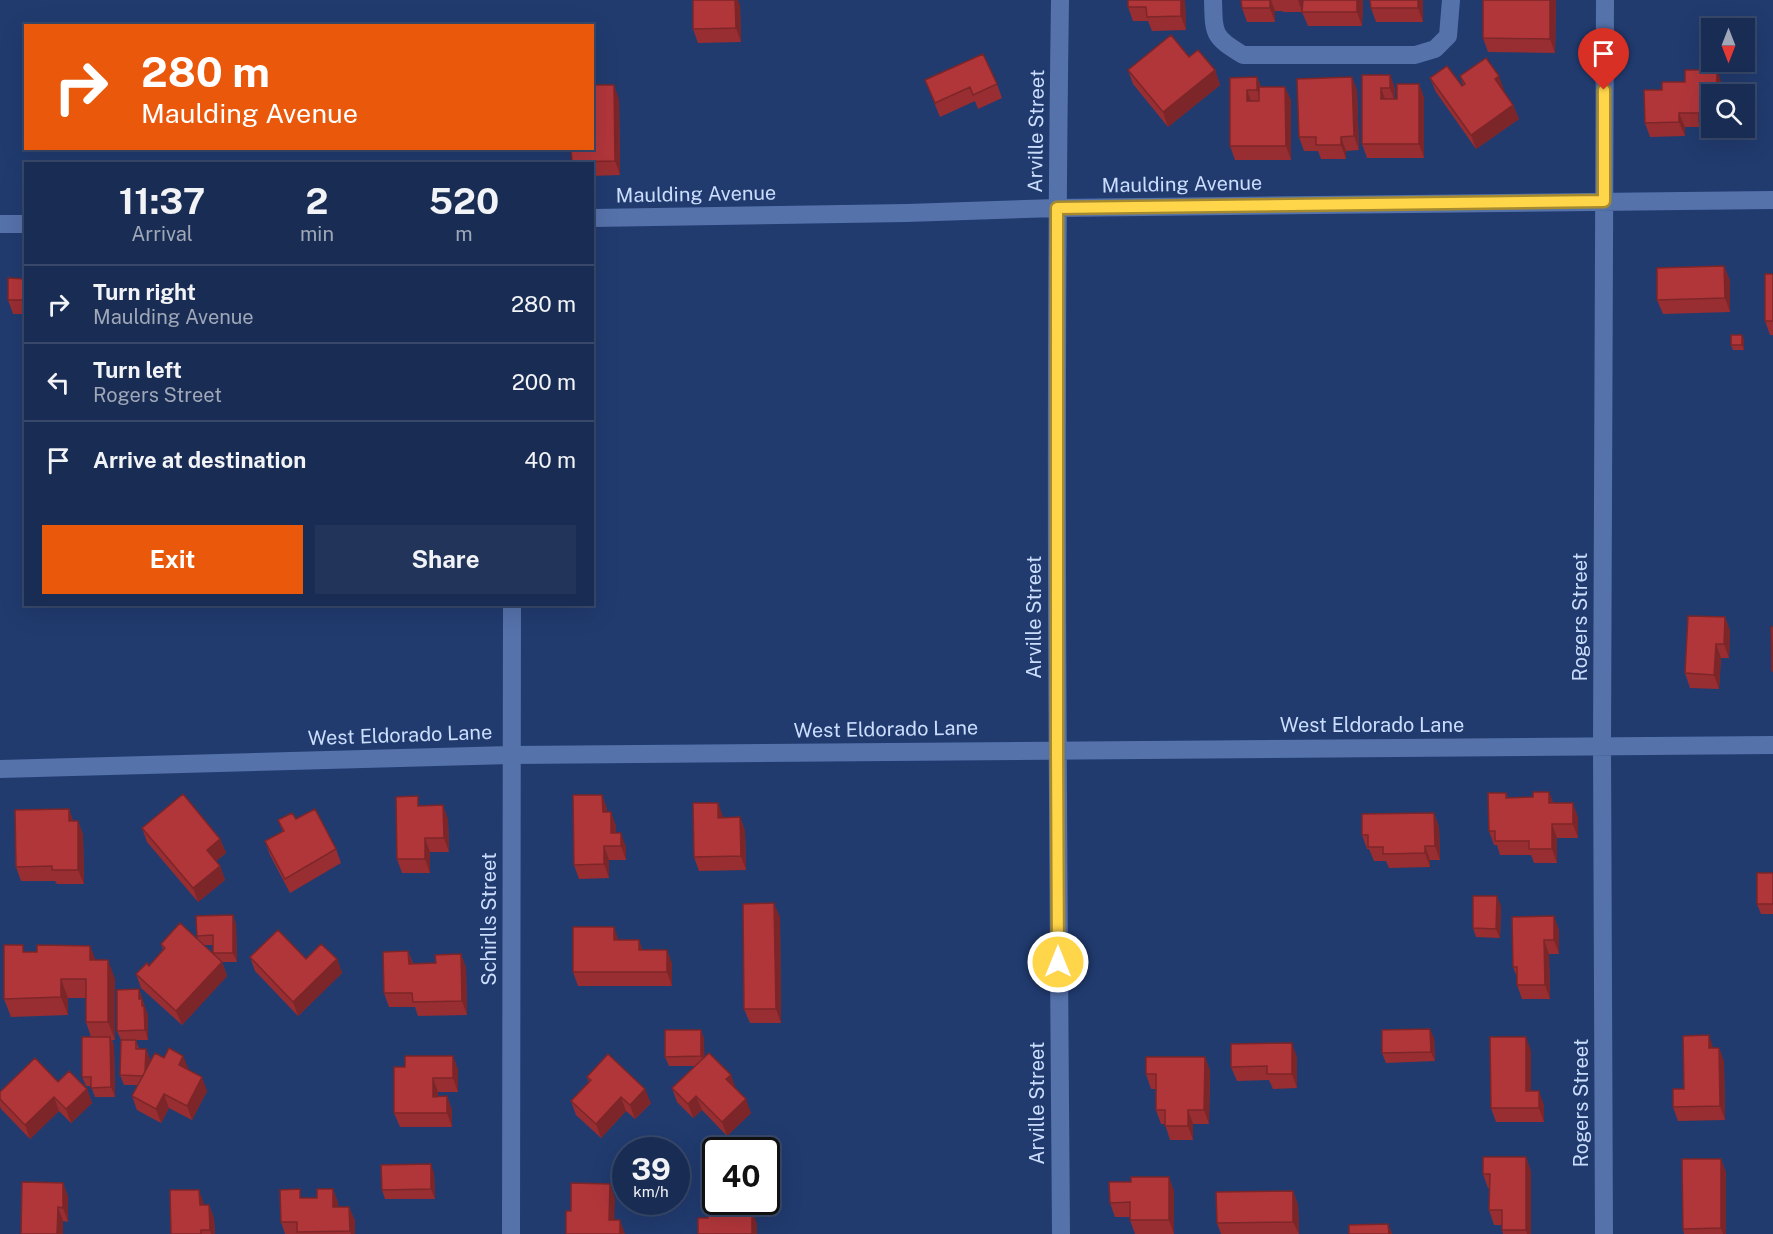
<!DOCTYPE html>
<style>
body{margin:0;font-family:"Public Sans",sans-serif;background:#22345a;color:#f1f3f6;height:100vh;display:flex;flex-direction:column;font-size:22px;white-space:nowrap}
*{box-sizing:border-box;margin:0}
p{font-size:20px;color:#9fa7b8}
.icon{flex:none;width:33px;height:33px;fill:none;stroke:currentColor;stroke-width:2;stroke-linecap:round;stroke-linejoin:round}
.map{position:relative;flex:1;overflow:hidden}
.details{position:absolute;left:24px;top:162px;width:570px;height:444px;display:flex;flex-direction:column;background:#192c53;border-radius:0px;box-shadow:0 6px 24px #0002,0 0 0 2px #37486a}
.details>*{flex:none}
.hud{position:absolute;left:24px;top:24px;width:570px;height:126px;border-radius:0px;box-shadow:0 6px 24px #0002,0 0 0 2px #37486a;background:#ea580c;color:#fff;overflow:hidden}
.needle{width:39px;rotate:180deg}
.tools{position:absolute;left:1701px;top:18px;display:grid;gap:12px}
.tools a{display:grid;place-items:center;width:54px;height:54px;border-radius:0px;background:#192c53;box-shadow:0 6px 24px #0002,0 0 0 2px #37486a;font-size:30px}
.speed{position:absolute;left:612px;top:1137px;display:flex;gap:12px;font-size:30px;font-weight:700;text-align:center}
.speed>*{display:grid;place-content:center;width:78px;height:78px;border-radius:50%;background:#192c53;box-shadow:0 6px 24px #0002,0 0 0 2px #37486a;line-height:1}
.speed small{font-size:15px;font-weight:400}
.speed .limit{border:3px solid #111;border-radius:9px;background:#fff;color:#111}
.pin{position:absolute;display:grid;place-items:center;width:51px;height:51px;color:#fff;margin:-62px -26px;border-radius:50% 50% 50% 0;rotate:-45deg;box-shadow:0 0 6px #0007}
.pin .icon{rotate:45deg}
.me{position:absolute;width:66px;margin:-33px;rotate:0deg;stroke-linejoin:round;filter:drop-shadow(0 0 4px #0008)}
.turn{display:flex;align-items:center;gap:21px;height:126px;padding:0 18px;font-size:27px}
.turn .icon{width:78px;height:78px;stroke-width:2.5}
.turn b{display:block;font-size:42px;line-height:51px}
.eta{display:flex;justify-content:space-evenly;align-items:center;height:102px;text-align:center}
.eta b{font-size:36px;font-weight:700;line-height:42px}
.cta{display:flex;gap:12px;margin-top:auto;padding:12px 18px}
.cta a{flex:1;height:69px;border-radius:0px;background:#ea580c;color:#fff;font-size:24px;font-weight:700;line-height:69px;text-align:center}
.cta a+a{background:#22345a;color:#f1f3f6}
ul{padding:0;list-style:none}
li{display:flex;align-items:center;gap:18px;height:78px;padding:0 18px;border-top:2px solid #37486a}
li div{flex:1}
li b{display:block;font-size:22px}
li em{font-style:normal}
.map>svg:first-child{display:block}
</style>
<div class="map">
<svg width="1773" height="1234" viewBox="0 0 1773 1234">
<rect width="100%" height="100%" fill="#213b6f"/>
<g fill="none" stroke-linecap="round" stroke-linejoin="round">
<path stroke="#5572ab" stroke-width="18" d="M1060,0C1054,411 1058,823 1061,1234
M1213,0C1214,36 1213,36 1243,55H1415L1435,49L1448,36L1451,0
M592,218L907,213L1057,208L1773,200
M0,224H26
M0,769L512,755L1773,745
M511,1234L512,604
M1604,1234L1602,746L1605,0"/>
</g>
<path fill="#982e32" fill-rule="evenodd" d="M1185,0L1186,30L1152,31L1148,21H1133L1128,7Z
M1241,0H1302V12H1283L1282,11H1275V22H1247L1242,8Z
M1363,0L1362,26H1308L1302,12Z
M1370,0H1423V22H1376L1371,8Z
M1556,0L1555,53L1488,52L1483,38Z
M740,5L741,42L698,43L693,29Z
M1128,70H1215L1220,85L1168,127L1133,84Z
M1362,75H1390L1395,89V99H1397L1419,84L1424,98V158H1367L1362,144Z
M1460,76L1504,90H1503L1513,105L1519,119L1476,149L1436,92L1430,78L1462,86L1463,85Z
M1257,77L1261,87H1285L1291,101V160H1235L1230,146V78Z
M1352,77L1357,91L1359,150L1346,151V159H1321L1318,151H1304L1299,137Z
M925,80L997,84L1002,98L978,109L975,101L940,117Z
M1722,84V94H1712V128H1722V136H1704L1701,127H1685V136L1650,137L1645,123L1662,90Z
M619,99L620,175L592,176V164H572V162Z
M1724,266L1730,281V312L1663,314L1657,300Z
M1773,274V335H1770L1765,321Z
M26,279V323L25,314H13L8,300Z
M1742,335L1744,340V350H1733L1731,345Z
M1725,617L1730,631L1729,658H1721L1719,689L1690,688L1685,673Z
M1549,792L1553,803L1578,817V838H1557V863H1534L1531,855H1500L1497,845H1494L1489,831L1506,793L1508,798L1533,797Z
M602,795L607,809V812L616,826V833L626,847V860H609V878L579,879L574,865Z
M718,803L723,818L740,817L745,831L746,870L699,871L694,857Z
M422,806L448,819L449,852H430V873H402L397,859Z
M69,809L73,821H78L83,835L84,884H57L55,881H21L16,867Z
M1434,813L1439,827L1440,860H1430V867L1389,868L1386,861H1374L1369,849H1367L1362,835Z
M296,819L336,849L341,863L290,893L270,855L265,841L283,832L278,820Z
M142,828L220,839L226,853L216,861L220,866L225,880L198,902L147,842Z
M1773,873V914H1761L1757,904Z
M1501,906L1500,938L1476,937L1473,928Z
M233,915L236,925L237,962H222L227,976L182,1025L141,988L136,974L149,966L163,950L161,944L198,940L197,936ZM203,945H213L214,955Z
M780,917L781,1023H750L744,1009Z
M1512,917L1559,930V954H1549L1550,999H1522L1517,985V977L1513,967Z
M619,940L643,950H667L672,964V986H578L573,972Z
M90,946L95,960L115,979V1040H112L114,1046L115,1097H95L91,1086H86L82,1077L91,1037L86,1022V998H68V1015L11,1017L4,999L26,952H37Z
M408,951L413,963H436L461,954L466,968L467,1015L418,1016L415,1007H389L384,993Z
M250,957L337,959L342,973L298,1016L255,971Z
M139,989L148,1016V1040H129H136L139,1049H146L150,1059V1064L189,1070L207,1091L192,1120L169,1108L161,1123L137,1110L132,1096L138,1085H124L120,1075L121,1040L117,1031Z
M701,1030L704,1039V1058L735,1088L751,1113L727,1136L702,1110L693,1118L677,1102L672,1088L696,1066H669L665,1057Z
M1434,1038L1435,1061L1386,1063L1382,1053Z
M1714,1048H1719L1724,1062L1725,1120L1678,1121L1673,1107Z
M1531,1051V1091L1544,1105V1122H1496L1491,1108Z
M453,1056L458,1070V1092H438V1096H447L452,1110V1127H400L394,1113L405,1067Z
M1205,1057L1210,1071L1209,1124H1193V1140H1170L1165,1124H1161L1156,1110V1089H1151L1146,1074Z
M1297,1057V1088L1273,1089L1269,1080L1237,1081L1231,1067Z
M587,1077L651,1103L635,1119L626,1111L601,1138L576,1115L571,1101L589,1082Z
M58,1082L87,1089L92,1103L71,1123L59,1111L30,1139L1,1109L0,1106V1092Z
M1526,1157L1531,1172V1234H1503L1502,1230V1225H1494L1489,1210V1188H1488L1483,1174Z
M1721,1159L1726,1173V1234H1684L1683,1229Z
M434,1173L435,1199H385L382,1190Z
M63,1183L68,1197V1222L63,1221V1234H21Z
M333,1189L338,1203V1207H349L355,1221V1234H285L281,1222L303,1198H317Z
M1174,1191V1234H1135L1130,1220V1217H1115L1110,1203Z
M1293,1191L1298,1205L1299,1234H1221L1217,1223Z
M204,1204V1205H209L214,1219L215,1234H171Z"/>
<path fill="#7c2629" d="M735,0H738L740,5L741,42L736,28Z
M1181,0H1185L1186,30L1181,16Z
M1270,0H1271L1275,11V22L1270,8Z
M1298,0H1302V12Z
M1357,0H1363L1362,26L1357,12Z
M1418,0H1423V22L1418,8Z
M1550,0H1556L1555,53L1550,39Z
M1215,70L1220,85L1168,127L1163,112Z
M1717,70L1722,84V94H1717Z
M1390,75L1395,89V102L1390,88Z
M1499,76L1504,90L1500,93L1495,79Z
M1257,77L1262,91V104L1257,90Z
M1352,77L1357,91L1359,150L1354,136Z
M1419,84L1424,98V158L1419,144Z
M614,85L619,99L620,175L615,161Z
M1285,87L1291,101V160L1286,146Z
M1381,88L1386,102L1381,99Z
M1247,90L1252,104L1247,101Z
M1513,105L1519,119L1476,149L1471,135Z
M1679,113L1685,127V136L1679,122Z
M1719,128H1722V136Z
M1341,137L1346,151V159L1341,145Z
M1724,266L1730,281V312L1725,298Z
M1742,335L1744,340V350L1742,345Z
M1725,617L1730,631L1729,658L1724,644Z
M1716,644L1721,658L1719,689L1714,675Z
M1549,792L1555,807L1549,803Z
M602,795L607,809L608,826L603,812Z
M718,803L723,817V832L718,818Z
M1573,803L1578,817V838L1573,824Z
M443,805L448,819L449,852L444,838Z
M69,809L74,823L69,821Z
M611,812L616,826V847L611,833Z
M1434,813L1439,827L1440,860L1435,846Z
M740,817L745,831L746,870L741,856Z
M78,821L83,835L84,884L78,870Z
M1552,824L1557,838V863L1552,849Z
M621,833L626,847V860L621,846Z
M425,838L430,852V873L425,859Z
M220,839L226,853L212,864L207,850Z
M604,846L609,860V878L604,864Z
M1425,846L1430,860V867L1425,853Z
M220,866L225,880L198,902L193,888Z
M1497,896L1501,906L1500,938L1496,929Z
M774,903L780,917L781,1023L776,1009Z
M233,915L236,925L237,962L233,953Z
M1554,916L1559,930V954L1554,940Z
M614,927L619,941L614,940Z
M639,940L644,954L639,950Z
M1544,940L1549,954L1550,999L1545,985Z
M90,946L97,964L90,960Z
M667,950L672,964V986L667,972Z
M408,951L413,965L409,964Z
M461,954L466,968L467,1015L462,1001Z
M337,959L342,973L298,1016L293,1002Z
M108,960L115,979V1040L108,1022Z
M222,962L227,976L182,1025L176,1011Z
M61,979L68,998V1015L61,997Z
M139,989L148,1016V1040L145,1030L139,999Z
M1430,1029L1434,1038L1435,1061L1431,1052Z
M701,1030L704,1039L705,1065L701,1056Z
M1709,1035L1714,1050L1709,1048Z
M110,1037L114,1046L115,1097L111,1087Z
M1526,1037L1531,1051V1105L1526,1091Z
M1292,1043L1297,1057V1088L1292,1074Z
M1719,1048L1724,1062L1725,1120L1720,1106Z
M146,1049L150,1059L149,1086L145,1076Z
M183,1056L189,1070L179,1065Z
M453,1056L458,1070V1092L453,1078Z
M1205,1057L1210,1071L1209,1124L1204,1110Z
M731,1075L736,1089L726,1079Z
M202,1077L207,1091L192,1120L187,1106Z
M433,1078L438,1092V1111L433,1097Z
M87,1089L92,1103L71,1123L66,1109Z
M645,1089L651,1103L635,1119L630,1105Z
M1539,1091L1544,1105V1122L1539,1108Z
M164,1094L169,1108L161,1123L156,1109Z
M447,1096L452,1110V1127L447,1113Z
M696,1096L702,1110L693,1118L688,1104Z
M54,1097L59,1111L30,1139L25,1125Z
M621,1097L626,1111L601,1138L596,1124Z
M746,1099L751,1113L727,1136L722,1122Z
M1188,1110L1193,1124V1140L1188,1126Z
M1526,1157L1531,1172V1234H1527L1526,1230Z
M1721,1159L1726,1173V1234H1723L1721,1228Z
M431,1164L434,1173L435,1199L431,1189Z
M1169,1177L1174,1191V1234L1169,1220Z
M63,1183L68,1197V1222L63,1208Z
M610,1184L615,1198L614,1234L609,1220Z
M333,1189L338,1203L339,1221L333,1207Z
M199,1190L204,1204L205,1219L200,1205Z
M1293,1191L1298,1205L1299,1234L1293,1222Z
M746,1202H751V1224L746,1210Z
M209,1205L214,1219L215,1234H211L210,1230Z
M58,1207L63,1221V1234H57Z
M349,1207L355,1221V1234H351L350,1231Z
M752,1210L757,1224V1234H752Z
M620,1220L625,1234H620Z
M1388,1224L1392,1233V1234H1389Z"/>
<path fill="#b1363a" stroke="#7c2629" stroke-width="1.5" d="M693,0H735L736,28L693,29Z
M1128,0H1181V16L1147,17L1146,7H1128Z
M1241,0H1270V8H1242Z
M1303,0H1357V12H1302Z
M1370,0H1418V8H1371Z
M1483,0H1550V39L1483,38Z
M1171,35L1189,57L1198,50L1215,70L1163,112L1128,70Z
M983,54L997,84L973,95L970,87L935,103L925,80Z
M1486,58L1499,76L1495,79L1513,105L1471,135L1430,78L1447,66L1462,86L1465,84L1460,76Z
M1685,70H1717V94H1712V122H1699V113H1679V122L1645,123L1644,90H1662V82H1685Z
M1362,75H1390V88H1381V99H1397V84H1419V144H1362Z
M1257,77V90H1247V101H1259V87H1285L1286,146H1230V78Z
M1352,77L1354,136L1341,137V145H1316V137H1299L1297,79Z
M592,85H614L615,161L572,162L571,148H592Z
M1724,266L1725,298L1657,300V268Z
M1765,274H1773V321H1765Z
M8,278L26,279V321H25V300H8Z
M1731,335H1742V345H1731Z
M1688,616L1725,617L1724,644H1716L1714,675L1685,673Z
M1771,627H1773V671H1772Z
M1533,792H1549V803H1573V824H1552V849H1529V841H1495V831H1489L1488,793H1506V798L1533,797Z
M183,794L220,839L207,850L220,866L193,888L142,828Z
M573,795H602L603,812H611V833H621V846H604V864L574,865Z
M418,796V806L443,805L444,838H425V859H397L396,797Z
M693,803H718V818L740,817L741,856L694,857Z
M69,809V821H78V870H52V866L16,867L15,810Z
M315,809L336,849L285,879L265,841L284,831L278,820L292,813L296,819Z
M1434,813L1435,846H1425V853L1383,854V847H1368V835H1362V814Z
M1757,873H1773V904H1757Z
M1473,896H1497L1496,929L1473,928Z
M774,903L776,1009H744L743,904Z
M233,915V953H213V935L197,936L196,916Z
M1554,916V940H1544L1545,985H1517V967H1513L1512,917Z
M180,923L222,962L176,1011L136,974L147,963L149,966L165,948L161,944Z
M573,927H614V940H639V950H667V972H573Z
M278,930L306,959L321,944L337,959L293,1002L250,957Z
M4,945H23V952H37V945L90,946V960H108V1022H86V979H61V997L4,999Z
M408,951L409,964L436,963L435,955L461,954L462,1001L413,1002L412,993H384L383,952Z
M139,989V999H142V1006H144L145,1030L117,1031V990Z
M1430,1029L1431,1052L1382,1053V1030Z
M665,1030H701V1056L665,1057Z
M1709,1035V1048H1719L1720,1106L1673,1107V1089H1684L1683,1036Z
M82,1037H110L111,1087L91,1088V1077H82Z
M1490,1037H1526V1091H1539V1108H1491Z
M121,1040H136V1049H146L145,1071L143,1076L120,1075Z
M1292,1043V1074H1267V1066L1231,1067V1044Z
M169,1048L183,1056L179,1065L202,1077L187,1106L164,1094L156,1109L132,1096L155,1053L164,1058Z
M709,1053L731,1075L726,1079L746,1099L722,1122L696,1096L688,1104L672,1088Z
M608,1054L645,1089L630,1105L621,1097L596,1124L571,1101L591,1080L587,1077Z
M405,1056H453V1078H433V1097L447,1096V1113H394V1067H405Z
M1146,1057H1205L1204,1110H1188V1126H1165V1110H1156V1074H1146Z
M35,1058L58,1082L69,1071L87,1089L66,1109L54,1097L25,1125L0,1099V1092Z
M1483,1157H1526V1230H1502V1210H1489L1490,1174H1483Z
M1682,1159H1721V1228L1683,1229Z
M431,1164V1189L382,1190L381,1165Z
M1131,1177H1169V1220H1130V1202L1110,1203L1109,1182H1131Z
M22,1182L63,1183V1208L58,1207L57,1234H21Z
M708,1182H716V1202H746V1210H752V1234H698V1218H708Z
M571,1183L610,1184L609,1220H620V1234H566V1211H571Z
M300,1189V1198H317V1189H333V1207H349L350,1231L297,1232V1222H281L280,1190Z
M170,1190H199L200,1205H209L210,1230H201V1234H171Z
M1293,1191V1222L1217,1223L1216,1192Z
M1388,1224L1389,1234H1349V1225Z"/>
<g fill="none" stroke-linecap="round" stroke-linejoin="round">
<g stroke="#a68a30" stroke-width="15">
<path id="route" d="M1058,962L1057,750V208L1604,201V90"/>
</g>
<use href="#route" stroke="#ffd54a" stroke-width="10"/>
</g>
<g text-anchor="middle" stroke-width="4.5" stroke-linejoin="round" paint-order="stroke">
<g font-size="20" fill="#cbddfc" stroke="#213b6f">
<text transform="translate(1036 131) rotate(-89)" y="7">Arville Street</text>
<text transform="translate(1182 184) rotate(-1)" y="7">Maulding Avenue</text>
<text transform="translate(696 194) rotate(-1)" y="7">Maulding Avenue</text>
<text transform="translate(1034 617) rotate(-90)" y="7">Arville Street</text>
<text transform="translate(1580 617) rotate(-90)" y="7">Rogers Street</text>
<text x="1372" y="732">West Eldorado Lane</text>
<text transform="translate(886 729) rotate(-1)" y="7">West Eldorado Lane</text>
<text transform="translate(400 735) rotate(-2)" y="7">West Eldorado Lane</text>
<text transform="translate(489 919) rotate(-90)" y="7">Schirlls Street</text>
<text transform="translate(1037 1103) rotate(-90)" y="7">Arville Street</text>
<text transform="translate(1581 1103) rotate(-90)" y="7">Rogers Street</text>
</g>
</g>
</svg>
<div class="tools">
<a><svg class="needle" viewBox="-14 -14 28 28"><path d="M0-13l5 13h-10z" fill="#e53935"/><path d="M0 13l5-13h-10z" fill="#9fa7b8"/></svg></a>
<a><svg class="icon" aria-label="search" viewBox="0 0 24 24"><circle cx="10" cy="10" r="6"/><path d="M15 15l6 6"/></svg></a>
</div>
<div class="speed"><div>39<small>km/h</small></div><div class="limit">40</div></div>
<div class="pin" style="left:1604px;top:90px;background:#d93025"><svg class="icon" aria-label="arrive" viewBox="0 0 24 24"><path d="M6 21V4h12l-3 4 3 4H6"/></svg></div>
<svg class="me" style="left:1058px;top:962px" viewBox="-20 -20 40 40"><circle r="17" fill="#ffd54a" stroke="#fff" stroke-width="3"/><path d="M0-11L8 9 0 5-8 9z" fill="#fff"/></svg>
<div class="hud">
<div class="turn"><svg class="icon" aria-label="right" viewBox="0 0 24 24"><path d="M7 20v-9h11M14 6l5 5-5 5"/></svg><div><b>280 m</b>Maulding Avenue</div></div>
</div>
<section class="details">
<div class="eta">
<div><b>11:37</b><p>Arrival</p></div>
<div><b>2</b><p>min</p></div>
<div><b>520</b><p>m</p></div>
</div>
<ul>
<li><svg class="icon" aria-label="right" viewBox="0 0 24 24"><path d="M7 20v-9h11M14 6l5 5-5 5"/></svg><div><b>Turn right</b><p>Maulding Avenue</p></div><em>280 m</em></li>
<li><svg class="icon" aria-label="left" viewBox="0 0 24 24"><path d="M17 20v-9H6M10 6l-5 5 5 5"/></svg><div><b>Turn left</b><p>Rogers Street</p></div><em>200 m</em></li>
<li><svg class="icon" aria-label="arrive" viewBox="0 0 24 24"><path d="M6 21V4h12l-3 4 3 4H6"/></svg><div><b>Arrive at destination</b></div><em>40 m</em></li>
</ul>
<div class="cta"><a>Exit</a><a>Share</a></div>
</section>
</div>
